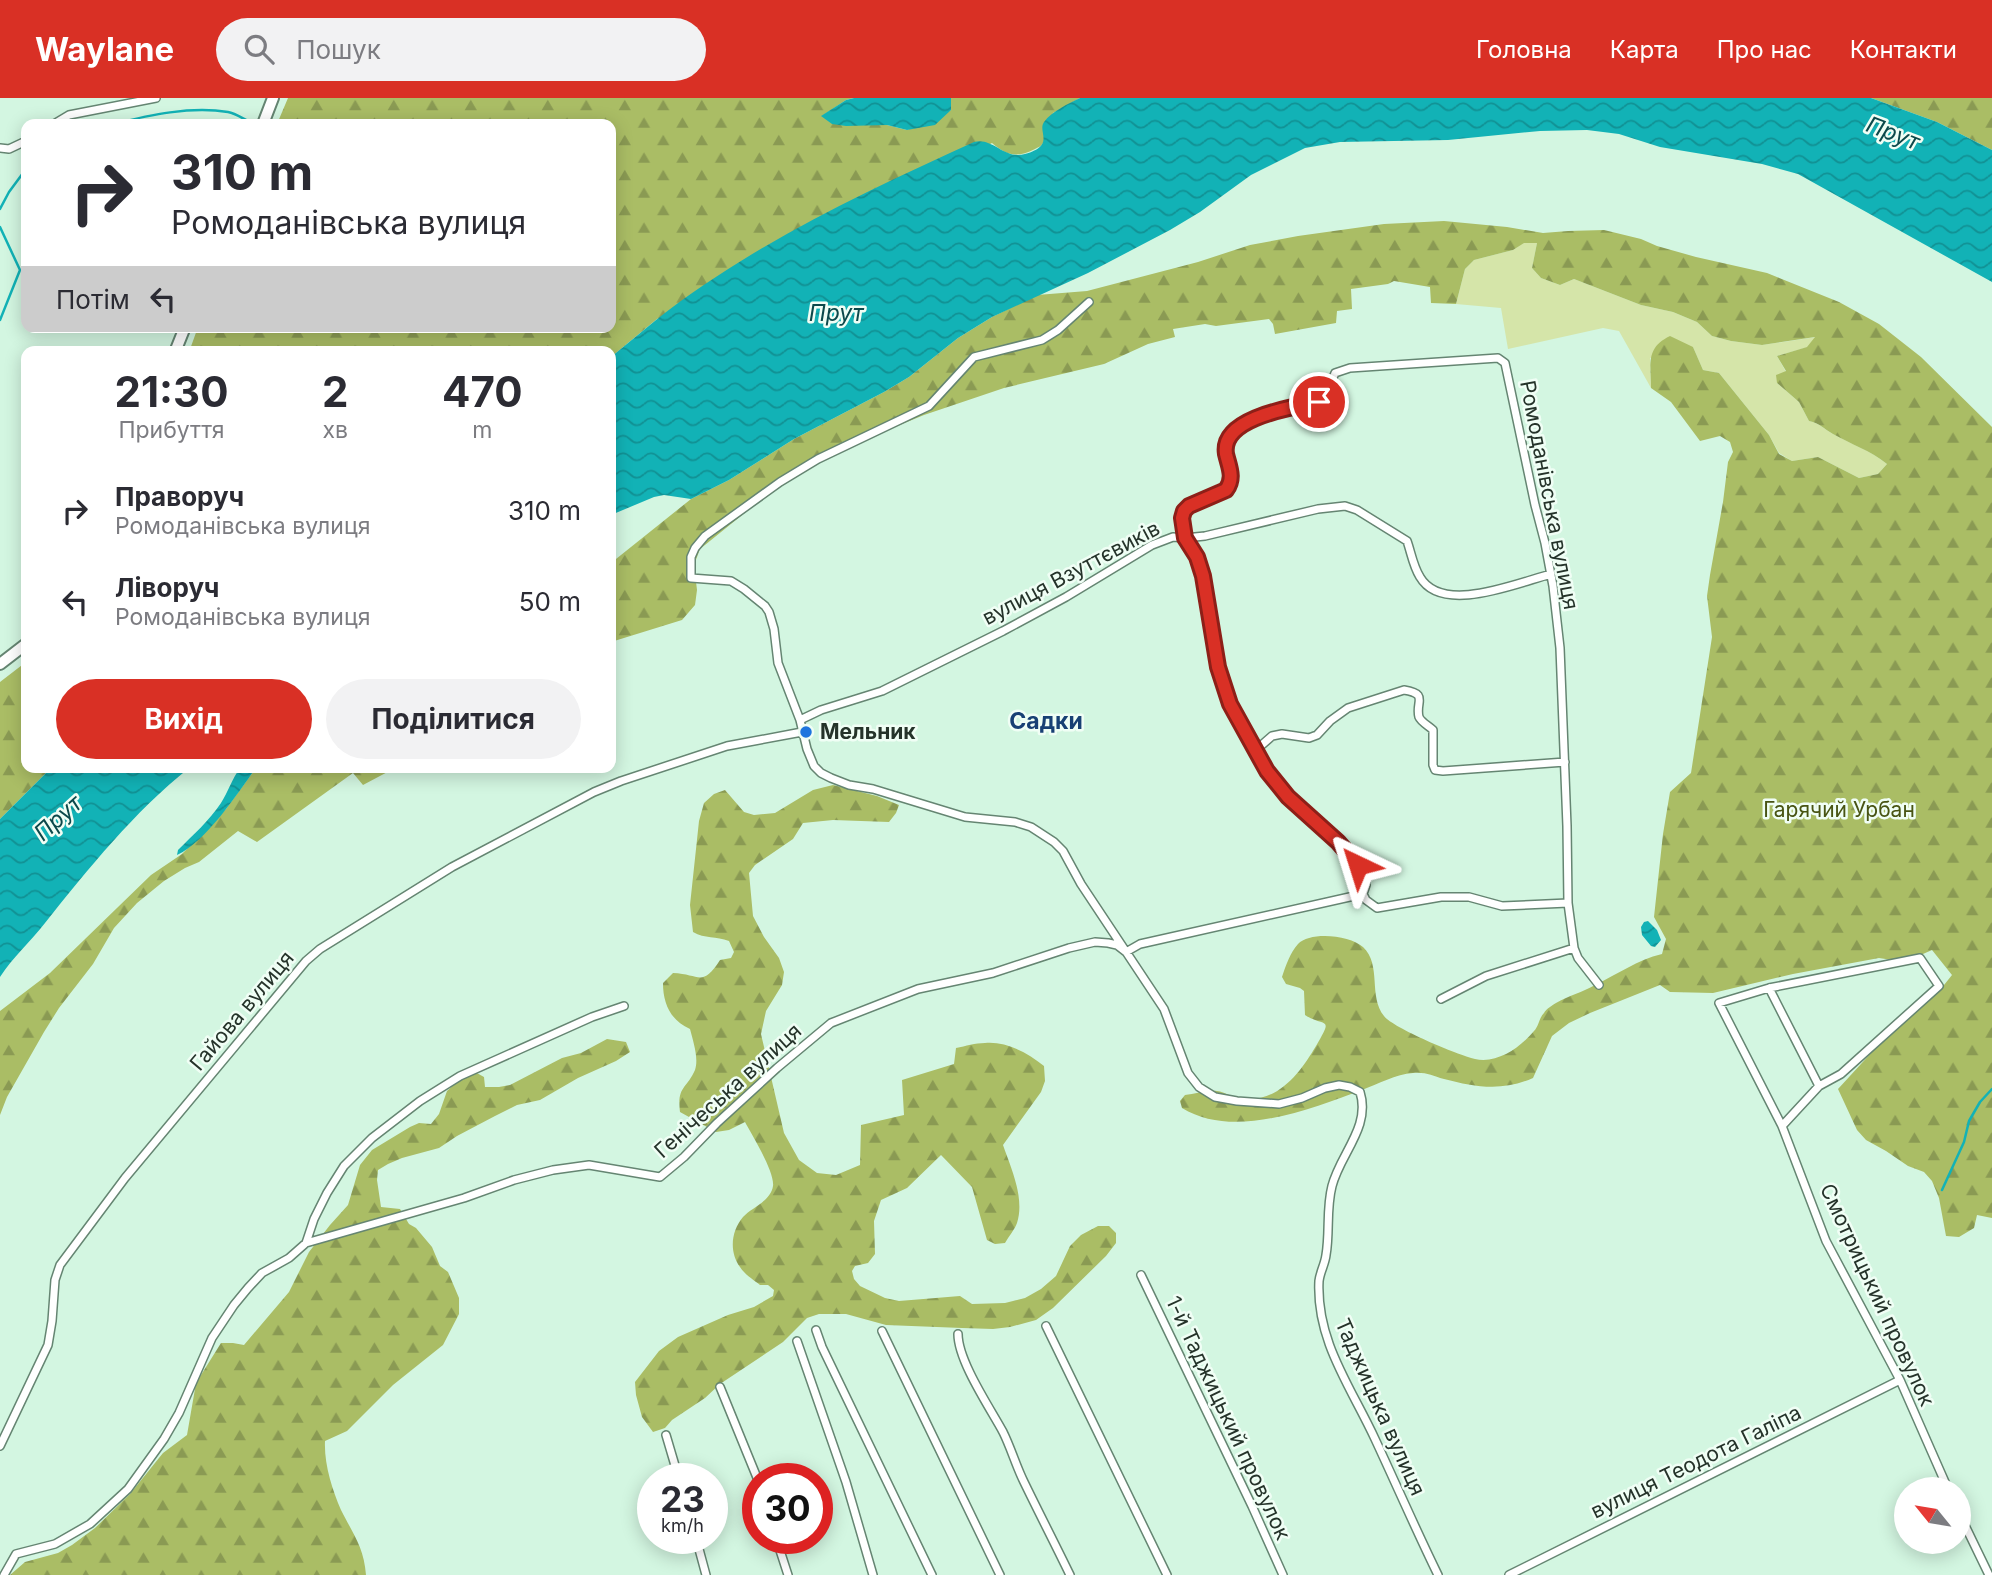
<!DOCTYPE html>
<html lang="uk">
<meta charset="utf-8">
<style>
body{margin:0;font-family:Inter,sans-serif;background:#f2f2f3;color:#2b2b33;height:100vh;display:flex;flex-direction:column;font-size:26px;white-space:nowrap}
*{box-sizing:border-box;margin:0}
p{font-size:23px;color:#7c7c81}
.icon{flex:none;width:38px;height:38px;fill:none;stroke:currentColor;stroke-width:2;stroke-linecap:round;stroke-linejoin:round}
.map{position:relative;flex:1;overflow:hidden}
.sheet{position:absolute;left:21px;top:248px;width:595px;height:427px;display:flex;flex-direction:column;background:#fff;border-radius:14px;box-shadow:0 4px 18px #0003}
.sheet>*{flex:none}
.guide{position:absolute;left:21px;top:21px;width:595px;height:214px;border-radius:14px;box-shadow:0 4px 18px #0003;background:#fff;color:#2b2b33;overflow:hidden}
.needle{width:46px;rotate:300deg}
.tools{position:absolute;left:1894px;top:1379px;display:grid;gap:14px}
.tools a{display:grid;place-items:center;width:77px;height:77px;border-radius:50%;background:#fff;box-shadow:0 4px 18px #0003;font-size:35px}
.speed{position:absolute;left:637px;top:1365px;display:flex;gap:14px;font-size:35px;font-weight:700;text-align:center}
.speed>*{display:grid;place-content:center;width:91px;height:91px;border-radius:50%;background:#fff;box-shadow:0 4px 18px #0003;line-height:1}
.speed small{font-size:18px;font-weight:400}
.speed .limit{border:10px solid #d22;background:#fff;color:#111}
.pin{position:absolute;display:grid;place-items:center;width:60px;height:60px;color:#fff;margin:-30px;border:4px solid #fff;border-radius:50%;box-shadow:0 2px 7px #0007}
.me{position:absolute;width:77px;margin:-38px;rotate:319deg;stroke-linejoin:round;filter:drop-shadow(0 0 5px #0008)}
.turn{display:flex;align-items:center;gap:24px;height:147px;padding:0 35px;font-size:32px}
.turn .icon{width:91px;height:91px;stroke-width:2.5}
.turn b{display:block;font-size:49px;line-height:60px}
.then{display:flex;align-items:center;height:66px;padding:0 35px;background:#0003;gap:14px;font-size:26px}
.eta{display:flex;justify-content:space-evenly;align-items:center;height:119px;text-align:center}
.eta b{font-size:42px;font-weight:700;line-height:49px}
.button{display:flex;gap:14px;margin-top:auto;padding:14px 35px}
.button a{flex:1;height:80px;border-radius:42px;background:#d93025;color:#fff;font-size:28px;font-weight:700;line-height:80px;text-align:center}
.button a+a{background:#f2f2f3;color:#2b2b33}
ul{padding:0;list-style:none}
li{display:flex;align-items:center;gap:21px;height:91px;padding:0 35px}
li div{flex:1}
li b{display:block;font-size:26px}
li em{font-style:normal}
header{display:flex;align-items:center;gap:42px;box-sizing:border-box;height:98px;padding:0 35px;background:#d93025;color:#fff}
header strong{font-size:33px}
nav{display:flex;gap:38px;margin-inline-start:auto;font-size:24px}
.search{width:490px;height:63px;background:#f2f2f3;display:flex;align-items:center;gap:18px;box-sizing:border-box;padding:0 24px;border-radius:38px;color:#7c7c81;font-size:26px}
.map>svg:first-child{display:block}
</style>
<header>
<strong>Waylane</strong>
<div class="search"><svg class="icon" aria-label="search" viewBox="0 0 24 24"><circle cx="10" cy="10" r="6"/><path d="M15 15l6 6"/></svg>Пошук</div>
<nav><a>Головна</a><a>Карта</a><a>Про нас</a><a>Контакти</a></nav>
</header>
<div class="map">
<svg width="1992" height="1477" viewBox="0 0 1992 1477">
<defs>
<pattern id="forest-firs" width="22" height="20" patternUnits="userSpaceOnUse" patternTransform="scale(1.75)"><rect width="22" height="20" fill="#aabd65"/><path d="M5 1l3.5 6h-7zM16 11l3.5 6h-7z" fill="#8a9a53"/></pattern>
<pattern id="water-waves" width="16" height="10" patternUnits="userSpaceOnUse" patternTransform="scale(1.75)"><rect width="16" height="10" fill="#12b2b6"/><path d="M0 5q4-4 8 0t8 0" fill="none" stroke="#119194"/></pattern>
</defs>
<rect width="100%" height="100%" fill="#d3f6e1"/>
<path fill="#d5e5a9" d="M1523,145H1537L1532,170L1541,180L1560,187L1574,181L1641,207L1673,214L1697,224L1712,238L1731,243L1762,247L1816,239L1808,249L1777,258L1786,274L1777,285L1799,304L1809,323C1820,325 1824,331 1833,336C1853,347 1870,352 1887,366L1878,376L1859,380L1818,359L1792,363L1779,355L1769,337L1719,275L1703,272L1693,249L1650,260L1651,290L1619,233L1603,230L1508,251L1501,210L1456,206L1465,171L1474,162L1513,152Z"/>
<path fill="url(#forest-firs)" d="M288,0H854L846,2L822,18L887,27L907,32L951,12V0H1080L1053,15C1050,24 1047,36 1044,43C1042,48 1039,49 1035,51C1017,60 1007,58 992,45L657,221L611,259V254H189L198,229H611V26H277Z
M1871,0H1992V52L1937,24Z
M1444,123L1507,129L1543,135L1568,133L1604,132L1641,141L1657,148L1696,159L1767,175L1839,204L1879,226L1921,259L1992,329V1120L1977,1117L1974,1130L1959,1139L1946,1138L1939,1100L1932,1083L1924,1074L1908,1068L1886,1053L1866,1042L1857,1032L1838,991L1872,954L1944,887L1952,877L1932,852L1905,864L1879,860L1793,876L1713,895L1670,894L1660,887L1590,915L1569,925L1552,938L1533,980C1502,994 1475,989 1444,981C1432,978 1427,974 1413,975C1396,976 1378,986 1362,992C1310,1011 1234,1042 1182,1010L1180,1003L1185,997C1194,996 1209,992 1217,993C1225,994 1233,1000 1242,1001C1278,1005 1300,975 1316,948C1334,917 1325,930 1305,917L1304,893L1300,890L1286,886L1282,879C1286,867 1290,855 1298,846C1310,833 1350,837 1363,849C1382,867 1368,898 1384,918C1393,930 1458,957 1475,961C1497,966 1520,950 1534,933C1539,928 1539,920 1544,915C1546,911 1553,907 1556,905C1568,898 1583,894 1595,887C1618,876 1637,862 1662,856L1666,841L1654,819L1663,736L1670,694L1691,675L1712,539L1707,498L1710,477L1723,404L1728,364L1733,354L1730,344L1720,338L1700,343L1671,304L1651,290C1651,267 1645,250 1670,238L1693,249L1703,272L1719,275L1769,337L1779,356L1792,363L1818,359L1859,380L1878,376L1887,366C1870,352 1852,347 1833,336C1824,331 1820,325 1809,323L1799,304L1777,285L1776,277L1786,273L1777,258L1807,249L1815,239L1762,247L1731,243L1712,238L1697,224L1673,214L1641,207L1574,181L1560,187L1541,180L1532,170L1537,145H1524L1513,152L1474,162L1465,171L1456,206L1431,205L1430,189L1394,183L1388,186L1351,191L1352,211L1337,213L1336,225L1275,236L1273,226L1269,221L1216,228L1205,226L1173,231L1175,239L1148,246L1104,266L1004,290L924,317L851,347L812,367L783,384L700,451L694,467L697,492L695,507L682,522L611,544V465L691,401L729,382L794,341L884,294L909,279L958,240L992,219L1037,197L1087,193L1198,164L1250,147L1298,138L1384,126Z
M26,564V670H51L0,721V584Z
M256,670H395L363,687L353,675L257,744L238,733L199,764L185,770L164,783L137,805L114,830L93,866L59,910L44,934L7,999L0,1017V913L50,875L151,777L182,756L226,711Z
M833,687L877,698L899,707L896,715L889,724L833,722L803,725L793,741L755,767L749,775L753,818L764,839L779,860L784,874L782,887L766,913L761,936L784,1035L799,1062L817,1075L836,1077L860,1067L861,1027L904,1017L902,982L954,966L956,950C966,948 975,945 985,945C1006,943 1028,955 1044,968L1045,983L1041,994L1003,1047C1011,1070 1025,1100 1017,1125C1015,1131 1009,1138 1005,1145L995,1146L987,1142L972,1089L941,1057L907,1090L881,1102L874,1123L875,1156L868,1165L855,1168L852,1173L854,1181L860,1188L885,1200L899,1203L960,1198L972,1206L1005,1205L1025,1200L1041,1191L1056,1178L1070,1148L1081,1137L1098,1128H1109L1116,1135V1145L1106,1158L1053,1210L1036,1222L1010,1229L993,1231L962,1230L886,1227L846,1216H819L807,1220L783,1244L720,1286L705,1300L672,1322L665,1330L653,1334L642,1319L636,1297L635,1284L659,1253L678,1239L728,1217L754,1209L773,1198L774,1192L768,1187H760C754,1182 744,1176 740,1169C729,1154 731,1133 743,1119C752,1109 771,1103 773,1088C775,1074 752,1037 745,1024L729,1032L716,1034L680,1014C677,988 686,992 695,972C699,960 693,943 690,931C670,922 663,905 663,885L673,875C700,876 702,890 720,862L731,860L734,854L729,843C716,838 705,841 693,834L690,807L699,723L704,705L714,696L725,692L744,714L754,717L775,715L813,692Z
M607,941L626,944L630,954L616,963L578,980L540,1002L517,1007L495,1018L457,1038L439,1050L402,1060L388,1066L378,1072L377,1082L381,1109L400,1111L409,1126L416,1130L432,1149L440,1168L448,1174L459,1200V1216L443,1247L393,1287L347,1333L325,1343C324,1366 332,1391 341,1412C353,1436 364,1449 366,1477H10L25,1464L58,1455L72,1447L95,1430L130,1396L163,1355L187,1337L196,1285L221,1245H233L244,1247L289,1194L309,1154L330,1127L348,1107L360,1067L372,1052L410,1029L419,1025L431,1026L439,1016L447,993L460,981L475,974L484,979L485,989H499L510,987L562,960L581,955Z"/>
<path fill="url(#water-waves)" d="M854,0H951V12L935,27L907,32L887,27L846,28L832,26L821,18L846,2Z
M1080,0H1871L1937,24L1992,52V184L1798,76L1762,66L1660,49L1619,36L1587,32L1540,33L1448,42L1340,44L1305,50L1251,77L1200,114L1170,132L1088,175L992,219L958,240L909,279L884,294L794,341L729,382L691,401L664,397L654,399L611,417V259C626,247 641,234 656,222C751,147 864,94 974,44C993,39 1004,62 1025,56C1056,47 1037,34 1044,24C1052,13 1068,6 1080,0Z
M51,670H189C134,714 89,770 45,825C30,844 13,859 0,879V721Z
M240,670H256C237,696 206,744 177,757L178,752C193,737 209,723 221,705C228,694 232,681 240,670Z
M1648,823L1657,832L1661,842L1655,849L1651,848L1642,837L1641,829L1644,824Z"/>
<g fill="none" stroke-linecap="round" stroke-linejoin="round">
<path stroke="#12b2b6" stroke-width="2.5" d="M113,26C150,17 190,8 228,14C235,15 242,20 248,23
M0,111L9,94L26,71
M0,129L20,172L0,222
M1942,1092L1964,1044L1969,1023L1980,1004L1992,991"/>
<g stroke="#658572" stroke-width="10">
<path id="street" d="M54,26L69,17L156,0
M0,50L9,51L26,43
M1185,440C1184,433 1181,425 1183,418C1185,406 1215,397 1226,392C1235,380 1229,369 1226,356C1220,319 1293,309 1319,304L1325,300L1335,275L1350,270L1498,260L1505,265L1535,407L1545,445L1553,488L1560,550L1567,728L1568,805L1574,850L1578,860L1599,887
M1185,440L1197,459L1203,478L1218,569L1230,606L1267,673L1288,700L1338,744L1358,767L1365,778L1366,787L1363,796
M800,622L778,565L774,531L769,514L765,508L744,491L731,483L691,480V459L695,450L705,438L780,384L818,361L929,308L974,259L1042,242L1058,232L1089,204
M1256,652L1272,638L1282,636L1309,640L1317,637L1330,623L1348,610L1404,592C1429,596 1415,604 1419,619C1421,624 1429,628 1433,632V667L1435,672L1443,673L1565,664
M1769,890L1819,988
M1441,901L1486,878L1574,850
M1782,1028L1819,988L1841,976L1939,888L1920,860L1769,890L1719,905L1782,1028L1826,1143L1900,1282L1948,1391
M306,1145L464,1100L514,1082L553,1072L589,1067L660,1079L684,1059L717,1025L777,970L831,925L918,891L993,875L1069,850L1095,844L1108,845L1117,847L1126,854L1140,846L1363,796L1366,802L1377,810L1441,799H1469L1502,808L1568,805
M1141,1177L1252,1408L1283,1477
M1046,1228L1167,1477
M816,1232L822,1249L932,1477
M882,1233L1000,1477
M958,1236C958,1263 990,1310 1003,1334C1011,1350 1016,1368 1024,1384C1039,1415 1055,1446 1070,1477
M797,1243L846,1384L873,1477
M720,1289L758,1382
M666,1337L679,1381
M0,1348L48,1247L52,1223L55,1182L60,1167L125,1080L306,863L320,851L452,769L594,694L621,683L727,648L802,634
M1958,1413L1989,1477
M696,1440L706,1477
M776,1440L788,1477
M4,1477L16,1456L55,1446L90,1426L128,1391L164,1341L179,1315L212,1240L234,1207L248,1190L262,1175L289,1160L306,1145L314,1121L327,1095L344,1068L372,1040L420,1003L460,978L592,919L624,908
M1438,1477C1416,1432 1396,1386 1375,1341C1351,1289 1316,1243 1319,1183C1320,1174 1325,1166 1326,1157C1330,1134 1326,1111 1332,1088C1340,1056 1371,1029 1360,994L1350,989L1339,987L1325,990L1302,1000L1279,1006L1237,1003L1215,999L1199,989L1188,975L1164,911L1081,786L1063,753L1054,744L1031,729L1015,724L965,719L873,691L849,687L831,680L821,675L814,668L807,651L800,622L821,612L882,593L1003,533L1066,499L1152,447L1173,439L1185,440L1205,438L1318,411L1345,408L1357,412L1407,443C1411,454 1413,468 1420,479C1442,517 1517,485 1551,476
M1509,1477L1900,1282"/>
</g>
<g stroke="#658572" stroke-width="14">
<path id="secondary" d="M263,26L273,0
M175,254L185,229
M0,566L26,546"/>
</g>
<use href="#street" stroke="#fff" stroke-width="7"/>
<use href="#secondary" stroke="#fff" stroke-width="10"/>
</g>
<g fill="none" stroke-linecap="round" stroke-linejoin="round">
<g stroke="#8d1f18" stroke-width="18">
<path id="route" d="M1319,304C1294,309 1220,319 1226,356C1229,369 1235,380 1226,392L1189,408L1184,413L1182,420L1185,440L1197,459L1203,478L1218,569L1230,606L1267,673L1288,699L1338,744L1358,767"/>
</g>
<use href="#route" stroke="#d93025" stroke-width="12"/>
</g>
<circle fill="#1d75de" stroke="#f0fef5" stroke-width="2.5" cx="806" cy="634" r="7"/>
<g text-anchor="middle" stroke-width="5" stroke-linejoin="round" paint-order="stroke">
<g font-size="21" fill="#25332a" stroke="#f0fef5">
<text transform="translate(1549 397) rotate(79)" y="7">Ромоданівська вулиця</text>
<text transform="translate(1071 475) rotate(-28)" y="7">вулиця Взуттєвиків</text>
<text transform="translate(242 913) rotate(-50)" y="7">Гайова вулиця</text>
<text transform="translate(728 993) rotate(-42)" y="7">Генічеська вулиця</text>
<text transform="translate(1877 1197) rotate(65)" y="7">Смотрицький провулок</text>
<text transform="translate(1380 1309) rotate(66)" y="7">Таджицька вулиця</text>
<text transform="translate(1228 1320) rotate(65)" y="7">1-й Таджицький провулок</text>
<text transform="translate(1696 1364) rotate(-26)" y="7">вулиця Теодота Галіпа</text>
</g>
<g font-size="21" font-weight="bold" fill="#25332a" stroke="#f0fef5" text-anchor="start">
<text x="820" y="641">Мельник</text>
</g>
<g font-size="21" fill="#485413" stroke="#f0fef5">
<text x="1839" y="719">Гарячий Урбан</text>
</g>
<g font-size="23" font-style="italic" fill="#0c494b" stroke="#f0fef5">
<text transform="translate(1893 35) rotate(21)" y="8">Прут</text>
<text x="836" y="223">Прут</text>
<text transform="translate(58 720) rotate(-42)" y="8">Прут</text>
</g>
<g font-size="23" font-weight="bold" fill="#184074" stroke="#f0fef5">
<text x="1046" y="631">Садки</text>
</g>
</g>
</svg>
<div class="tools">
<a><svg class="needle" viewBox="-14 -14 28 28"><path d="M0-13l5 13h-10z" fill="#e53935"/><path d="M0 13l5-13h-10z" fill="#7c7c81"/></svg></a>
</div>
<div class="speed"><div>23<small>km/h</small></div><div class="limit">30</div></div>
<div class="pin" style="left:1319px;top:304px;background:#d93025"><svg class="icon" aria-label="arrive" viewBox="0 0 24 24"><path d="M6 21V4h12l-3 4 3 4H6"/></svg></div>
<svg class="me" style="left:1358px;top:767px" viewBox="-20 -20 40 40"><path d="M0-17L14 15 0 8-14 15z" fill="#d93025" stroke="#fff" stroke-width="4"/></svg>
<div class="guide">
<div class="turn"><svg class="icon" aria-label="right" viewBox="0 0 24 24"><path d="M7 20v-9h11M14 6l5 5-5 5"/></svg><div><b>310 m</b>Ромоданівська вулиця</div></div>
<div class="then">Потім<svg class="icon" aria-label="left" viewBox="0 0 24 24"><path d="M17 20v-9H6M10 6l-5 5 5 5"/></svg></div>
</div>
<section class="sheet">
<div class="eta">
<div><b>21:30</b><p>Прибуття</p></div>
<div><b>2</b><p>хв</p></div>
<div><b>470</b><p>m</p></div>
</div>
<ul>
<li><svg class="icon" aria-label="right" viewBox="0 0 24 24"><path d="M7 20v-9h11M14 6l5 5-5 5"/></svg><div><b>Праворуч</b><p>Ромоданівська вулиця</p></div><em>310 m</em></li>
<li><svg class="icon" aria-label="left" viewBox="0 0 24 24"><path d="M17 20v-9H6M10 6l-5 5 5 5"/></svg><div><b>Ліворуч</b><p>Ромоданівська вулиця</p></div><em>50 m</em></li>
</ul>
<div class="button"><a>Вихід</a><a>Поділитися</a></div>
</section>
</div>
